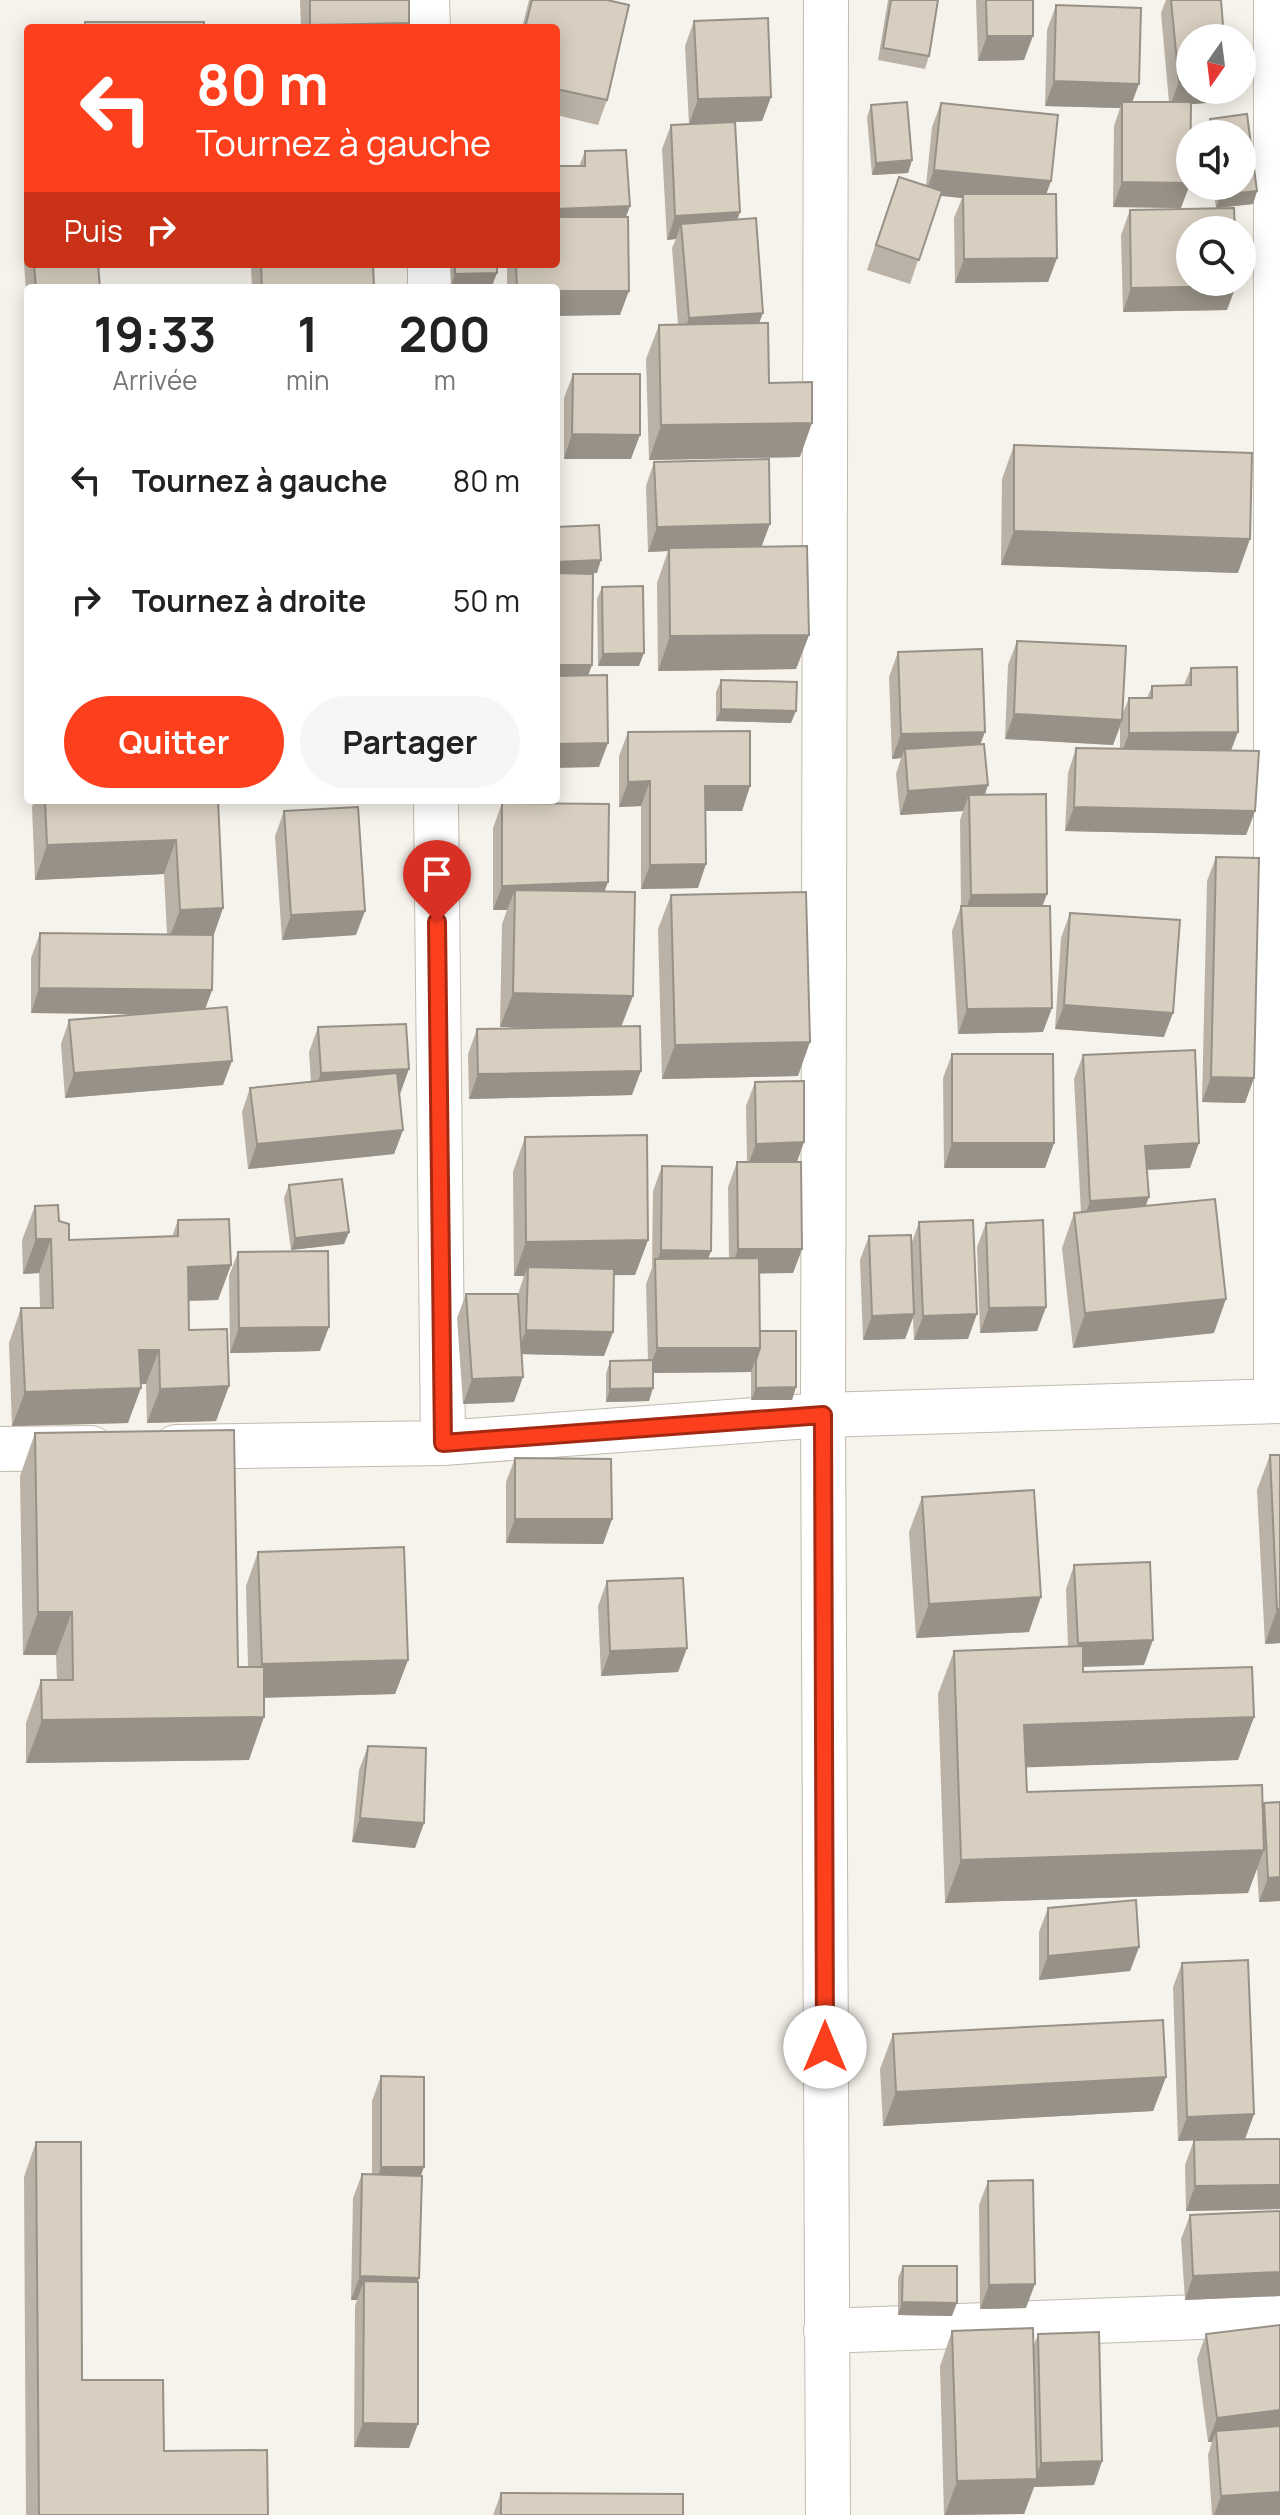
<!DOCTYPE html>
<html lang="fr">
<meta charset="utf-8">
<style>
body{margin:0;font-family:Manrope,sans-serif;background:#f6f6f6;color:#222;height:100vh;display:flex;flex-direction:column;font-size:30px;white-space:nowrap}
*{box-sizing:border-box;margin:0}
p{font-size:26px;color:#767676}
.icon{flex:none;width:44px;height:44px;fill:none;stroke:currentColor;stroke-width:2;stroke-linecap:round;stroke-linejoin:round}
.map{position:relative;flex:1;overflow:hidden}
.drawer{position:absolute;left:24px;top:284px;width:536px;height:520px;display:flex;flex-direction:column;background:#fff;border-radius:8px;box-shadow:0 4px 20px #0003}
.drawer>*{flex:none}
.banner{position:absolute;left:24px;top:24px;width:536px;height:244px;border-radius:8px;box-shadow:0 4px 20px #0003;background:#fc3f1d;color:#fff;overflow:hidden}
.needle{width:52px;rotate:194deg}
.buttons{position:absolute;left:1176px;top:24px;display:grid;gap:16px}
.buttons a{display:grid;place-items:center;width:80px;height:80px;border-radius:50%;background:#fff;box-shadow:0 4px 20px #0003;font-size:40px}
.pin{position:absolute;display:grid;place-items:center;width:68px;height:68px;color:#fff;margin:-82px -34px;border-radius:50% 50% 50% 0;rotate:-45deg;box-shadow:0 0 8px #0007}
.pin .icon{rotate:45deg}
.me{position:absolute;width:88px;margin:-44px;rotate:0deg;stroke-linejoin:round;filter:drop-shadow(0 0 6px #0008)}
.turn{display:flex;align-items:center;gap:28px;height:168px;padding:0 40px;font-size:36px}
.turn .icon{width:104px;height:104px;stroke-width:2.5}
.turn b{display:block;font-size:56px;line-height:68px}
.then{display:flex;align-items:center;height:76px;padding:0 40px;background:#0003;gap:16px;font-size:30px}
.eta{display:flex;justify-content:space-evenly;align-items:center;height:136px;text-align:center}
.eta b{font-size:48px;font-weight:700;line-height:56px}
.cta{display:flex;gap:16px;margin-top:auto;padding:16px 40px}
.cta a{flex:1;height:92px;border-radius:48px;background:#fc3f1d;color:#fff;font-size:32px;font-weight:700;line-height:92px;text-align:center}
.cta a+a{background:#f6f6f6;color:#222}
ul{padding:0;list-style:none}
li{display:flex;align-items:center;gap:24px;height:120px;padding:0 40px}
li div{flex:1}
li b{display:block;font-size:30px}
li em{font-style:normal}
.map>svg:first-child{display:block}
</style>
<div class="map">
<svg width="1280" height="2515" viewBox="0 0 1280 2515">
<rect width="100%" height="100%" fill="#f6f3ec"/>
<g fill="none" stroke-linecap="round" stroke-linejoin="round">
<g stroke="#c2bbae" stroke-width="46">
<path id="minor" d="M427,0L428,28
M826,0L823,1415L828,2515
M430,264V288
M436,800L443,1443
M1276,1401V0
M176,1447L443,1443L823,1415L1280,1401
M0,1449L91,1448
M826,2331L1280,2314"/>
</g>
<use href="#minor" stroke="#fff" stroke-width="44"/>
</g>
<path fill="#bab2a6" d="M300,0H409L408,28H301Z
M529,0H607V100L598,125L556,115V28H522Z
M888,0H938L929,56L925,69L878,60Z
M976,0H1033L1024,60L978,61Z
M1166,0H1221L1219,102L1191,104L1181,208L1113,207L1114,126L1120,108L1045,106L1047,30L1056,5L1133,102H1169L1161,13Z
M694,21L771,97L762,121L735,122L737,220L759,323L769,383L800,457L649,460L646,359L659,325L678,324L672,248L676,239L667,240L662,149L671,125L689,124L685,46Z
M941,103L1051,181L1046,194L1057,258L1048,282L955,283L954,218L962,198L940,196L910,284L867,270L890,201L926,186L932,127Z
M871,105L912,160L908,173L872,175L867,117Z
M28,111V166L27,114Z
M1247,114L1257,191L1253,204L1216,208L1213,186H1242V134H1206L1205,132L1210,119Z
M585,151L630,206L626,217L620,315L556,288H507V264H556L580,164Z
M28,166V235H27L25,175Z
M1130,210L1227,310L1123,312L1121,235Z
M28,252V264H98L100,288H28V318L24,264Z
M253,264H373L374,288H252L251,268Z
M450,264H497L492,286L451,287Z
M573,374L631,459H564V398Z
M1014,445L1238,573L1001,565L1002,479Z
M654,462L762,547L809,635L796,669L658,671L657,583L668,551L648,552L646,486Z
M602,587L639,666H598L597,599Z
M1017,641L1122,715L1129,698H1147L1152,686L1184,685L1191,668L1231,751L1255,811L1246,835L1065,831L1068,773L1076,748L1120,749V727L1113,745L1005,739L1008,665Z
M898,652L980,744L988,785L985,795L1043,906V1032L958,1034L952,931L961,906L960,820L963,811L900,815L896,774L901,758L892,759L889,677Z
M721,680L791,723L716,721V692Z
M628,732L750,786L742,811H706L698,888L641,889V806L619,807V756Z
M34,800H218L223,908L213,937L212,990L205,1009L223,1085L65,1098L61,1044L69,1020L141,1014L31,1013V958L40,933L167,935L164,874L35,880L32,807Z
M502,803L608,882L604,891L621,1026L632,1095L469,1099L468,1054L477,1029L531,1028L500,1027L502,924L507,910H493V828Z
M284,811L356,935L282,940L275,836Z
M1216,857L1245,1103L1202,1102L1207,881Z
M671,895L798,1076L662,1079L658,929Z
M1070,913L1164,1037L1055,1029L1061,938Z
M318,1027L400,1094L403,1130L394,1154L248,1169L242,1112L250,1088L311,1082L309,1052Z
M952,1054L1054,1143L1045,1168H944L943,1078Z
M1083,1055L1190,1168L1147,1170L1145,1206L1214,1333L1073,1348L1062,1248L1074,1213H1081L1074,1079Z
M755,1082L804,1142L797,1162L802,1249L793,1273H759L760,1331L796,1387L792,1400H751V1372L653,1373L649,1401L606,1402V1374L610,1361L648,1360L646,1284L652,1268L653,1191L662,1166L711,1251L708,1259L729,1258L728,1187L737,1162H747L746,1106Z
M525,1137L648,1240L635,1275H614L613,1332L604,1356L522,1354L514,1402L463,1404L457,1318L466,1294L518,1301L519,1291L524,1276H514L513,1172Z
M289,1185L349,1232L344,1244L291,1250L284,1198Z
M35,1206L59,1221L69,1240L172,1237L178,1220L231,1265L218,1300L189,1301V1330L229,1386L216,1421L147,1423L146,1384H140L128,1423L12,1426L9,1343L21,1308H40L39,1273L23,1274L22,1240Z
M919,1222L968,1339L914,1340L913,1318L905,1339L863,1340L860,1260L869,1236L912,1242Z
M986,1223L1046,1307L1037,1331L980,1333L977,1247Z
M238,1252L320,1351L230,1353L229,1276Z
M35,1433L238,1667H248L246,1586L258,1552L408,1660L395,1694L264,1698L249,1760L26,1763V1723L41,1680H57L56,1655H23L20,1476Z
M1270,1455L1280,1643L1265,1644L1257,1490Z
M515,1458L612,1519L603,1544L506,1543V1482Z
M922,1497L1029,1632L916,1638L909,1532Z
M1074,1565L1144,1665L1083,1667V1672L1254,1717L1238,1760L1026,1767L1027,1792L1262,1807L1264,1803L1280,1901L1259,1902L1257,1868L1248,1893L945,1903L938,1694L954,1651L1068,1647L1066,1589Z
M607,1581L687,1648L678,1672L601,1676L598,1606Z
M368,1746L424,1823L415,1848L352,1842L359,1770Z
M1048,1908L1139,1947L1130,1971L1039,1980V1932Z
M1182,1963L1254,2114L1245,2139L1196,2140L1280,2139V2209L1186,2211L1185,2165L1194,2140L1178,2141L1173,1987Z
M893,2034L1166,2077L1153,2111L883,2126L880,2069Z
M381,2076L421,2176L418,2282L409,2448L354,2447L355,2306L357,2300H351L353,2198L362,2174H372V2101Z
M36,2142L82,2380L164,2451L268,2515H26L24,2177Z
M988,2181L1026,2308L980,2309L979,2205Z
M1280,2211V2296L1185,2300L1181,2239L1190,2215Z
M903,2266L952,2316L898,2315V2278Z
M952,2331L1033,2347L1038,2334L1102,2461L1094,2485L1034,2487L1024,2514L944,2515L940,2366Z
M1206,2334L1280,2515H1212L1208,2455L1212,2442H1208L1197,2359Z
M501,2493L683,2515H493Z"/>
<path fill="#979187" d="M409,23L408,28H309L310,25Z
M987,36H1033L1024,60L978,61Z
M1054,81L1139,84L1130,108L1122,102L1120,108L1045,106Z
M1190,81V90H1223L1219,102L1170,106L1179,82Z
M771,97L762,121L689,124L698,99Z
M912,160L908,173L872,175L876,163Z
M934,170L1051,181L1042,206L963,194L962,198L925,194Z
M1122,182L1190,184L1181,208L1113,207Z
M1257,191L1253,204L1216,208L1220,195Z
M630,206L625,219L556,222V209Z
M740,212L731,237L681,224L676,239L667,240L675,216Z
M1057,258L1048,282L955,283L964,259Z
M497,273L492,286L451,287L455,274Z
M1236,286L1227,310L1123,312L1131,288Z
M556,291H629L620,315L556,316Z
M763,313L754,337L680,342L689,318Z
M812,423L800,457L649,460L661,425Z
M572,434L640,435L631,459H564Z
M770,524L761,548H669L668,551L648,552L657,527Z
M1014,531L1250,539L1238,573L1001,565Z
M601,560L597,573L556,575V562Z
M809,635L796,669L658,671L670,636Z
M644,653L639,666H598L603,654Z
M556,665H592L583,690L556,689Z
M721,709L796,711L791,723L716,721Z
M1014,714L1122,720L1113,745L1005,739Z
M985,732L976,756L905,749L901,758L892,759L901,734Z
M1238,732L1229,756L1120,758L1129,733Z
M608,743L599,767L556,768V744Z
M650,781L641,806L619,807L628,782Z
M988,785L979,810L969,795L963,811L900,815L908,791Z
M705,786H750L742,811H697Z
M1074,807L1255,811L1246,835L1065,831Z
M176,840L164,874L35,880L47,845Z
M706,864L698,888L641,889L650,865Z
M608,882L599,907L515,890L507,910H493L502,886Z
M1047,894L1038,918L962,919L971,895Z
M223,908L211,943L167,944L180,910Z
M365,911L356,935L282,940L291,915Z
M39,988L212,990L203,1015L31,1013Z
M513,993L633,996L620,1030L500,1027Z
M1064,1005L1173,1013L1164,1037L1055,1029Z
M1052,1008L1043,1032L958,1034L967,1009Z
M810,1042L798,1076L662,1079L675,1045Z
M232,1061L223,1085L65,1098L74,1073Z
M409,1069L400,1094L312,1097L321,1073Z
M641,1071L632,1095L469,1099L478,1074Z
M1211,1077L1254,1078L1245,1103L1202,1102Z
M403,1130L394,1154L248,1169L257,1144Z
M804,1142L795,1167L747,1168L756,1144Z
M952,1143H1054L1045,1168H944Z
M1199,1143L1190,1168L1136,1170L1145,1146Z
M1149,1197L1140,1221L1082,1225L1090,1201Z
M349,1232L344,1244L291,1250L295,1238Z
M36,1239H51L39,1273L23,1274Z
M648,1240L635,1275L527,1276L528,1267L524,1276H514L526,1242Z
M738,1249H802L793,1273L729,1274Z
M661,1250L711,1251L702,1275L655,1266Z
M231,1265L218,1300L175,1301L188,1267Z
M1226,1299L1214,1333L1073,1348L1085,1313Z
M1046,1307L1037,1331L980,1333L989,1308Z
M914,1314L905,1339L863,1340L872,1316Z
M977,1314L968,1339L914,1340L923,1316Z
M329,1327L320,1351L230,1353L239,1328Z
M526,1330L613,1332L604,1356L517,1354Z
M657,1348H760L751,1372L648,1373Z
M139,1350H159L146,1384L126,1385Z
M523,1377L514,1402L463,1404L472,1379Z
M229,1386L216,1421L147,1423L160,1389Z
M796,1387L792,1400H751L756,1388Z
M141,1388L128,1423L12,1426L25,1392Z
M653,1388L649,1401L606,1402L610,1389Z
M515,1519H612L603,1544L506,1543Z
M1041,1597L1029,1632L916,1638L929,1604Z
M1277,1609H1280V1643L1265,1644Z
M38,1612H72L56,1655H23Z
M1153,1640L1144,1665L1069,1667L1078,1643Z
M687,1648L678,1672L601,1676L610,1651Z
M408,1660L395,1694L249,1698L262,1664Z
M264,1717L249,1760L26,1763L42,1720Z
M1254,1717L1238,1760L1009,1768L1024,1725Z
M360,1818L424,1823L415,1848L352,1842Z
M1264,1850L1248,1893L945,1903L961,1860Z
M1280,1877V1901L1259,1902L1268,1878Z
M1139,1947L1130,1971L1039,1980L1048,1956Z
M1166,2077L1153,2111L883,2126L896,2092Z
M1254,2114L1245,2139L1178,2141L1187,2117Z
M381,2167H424L415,2192H372Z
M1280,2185V2209L1186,2211L1195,2186Z
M1280,2272V2296L1185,2300L1193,2276Z
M360,2276L419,2278L410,2302L364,2281L357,2300H351Z
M1035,2284L1026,2308L980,2309L989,2285Z
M902,2302L957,2303L952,2316L898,2315Z
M1280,2410V2434L1216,2431L1212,2442H1208L1217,2418Z
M363,2423L418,2424L409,2448L354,2447Z
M1102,2461L1094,2485L1034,2487L1024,2514L945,2515L957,2481L1035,2479L1041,2463Z
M1280,2492V2515H1214L1221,2496Z"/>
<path fill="#d8cfc1" stroke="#979187" stroke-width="2" d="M310,0H409V23L310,25Z
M532,0H607L629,5L607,100L556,89V28H525Z
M891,0H938L929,56L883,48Z
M986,0H1033V36H987Z
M1171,0H1221L1224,38H1190V81L1179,82Z
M1056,5L1141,8L1139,84L1054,81Z
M768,18L771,97L698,99L694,21Z
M85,22H204V28H85Z
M907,102L912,160L876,163L871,105Z
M1122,102H1191L1190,183L1122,182Z
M941,103L1058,115L1051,181L934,170Z
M1247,114L1257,191L1220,195L1219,186H1242V134H1212L1210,119Z
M735,122L740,212L675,216L671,125Z
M626,150L630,206L556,209V166H585V151Z
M899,177L942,191L919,260L876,245Z
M963,194H1056L1057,258L964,259Z
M1234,208L1235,230H1190V282H1236V286L1131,288L1130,210Z
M556,217H628L629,291H556V288H517L516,264H556Z
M756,218L763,313L689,318L681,224Z
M34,264H98L100,288H36Z
M261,264H373L374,288H262Z
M455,264H497V273L455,274Z
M768,323L769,383L812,382V423L661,425L659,325Z
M573,374H640V435L572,434Z
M1014,445L1252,453L1250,539L1014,531Z
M769,459L770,524L657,527L654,462Z
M599,525L601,560L556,562V527Z
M807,546L809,635L670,636L669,548Z
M556,573L593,574L592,665H556Z
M643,586L644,653L603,654L602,587Z
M1017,641L1126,646L1122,720L1014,714Z
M982,649L985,732L901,734L898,652Z
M1237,667L1238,732L1129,733V698H1152V686L1191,685V668Z
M607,675L608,743L556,744V676Z
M721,680L797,682L796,711L721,709Z
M750,731V786H705L706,864L650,865V781L628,782V732Z
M984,744L988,785L908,791L905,749Z
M1076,748L1259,751L1255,811L1074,807Z
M1046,794L1047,894L971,895L969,795Z
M45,800H218L223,908L180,910L176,840L47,845Z
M502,803L609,804L608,882L502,886Z
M358,807L365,911L291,915L284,811Z
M1216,857L1259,858L1254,1078L1211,1077Z
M515,890L635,892L633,996L513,993Z
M806,892L810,1042L675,1045L671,895Z
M961,906H1050L1052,1008L967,1009Z
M1070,913L1180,920L1173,1013L1064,1005Z
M40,933L213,935L212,990L39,988Z
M227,1007L232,1061L74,1073L69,1020Z
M406,1024L409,1069L321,1073L318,1027Z
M640,1026L641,1071L478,1074L477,1029Z
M1195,1050L1199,1143L1145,1146L1149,1197L1090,1201L1083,1055Z
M952,1054H1053L1054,1143H952Z
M397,1073L403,1130L257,1144L250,1088Z
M804,1081V1142L756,1144L755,1082Z
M647,1135L648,1240L526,1242L525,1137Z
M737,1162H801L802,1249H738Z
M662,1166L712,1167L711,1251L661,1250Z
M342,1179L349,1232L295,1238L289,1185Z
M1215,1199L1226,1299L1085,1313L1074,1213Z
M58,1205L59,1221L69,1224V1240L178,1236V1220L229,1219L231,1265L188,1267L189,1330L227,1329L229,1386L160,1389L159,1350H139L141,1388L25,1392L21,1308H53L51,1239H36L35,1206Z
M973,1220L977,1314L923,1316L919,1222Z
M1043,1220L1046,1307L989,1308L986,1223Z
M911,1235L914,1314L872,1316L869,1236Z
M328,1251L329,1327L239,1328L238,1252Z
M759,1258L760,1348H657L655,1259Z
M528,1267L614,1269L613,1332L526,1330Z
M466,1294H518L523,1377L472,1379Z
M760,1331H796V1387L756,1388V1360L760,1348Z
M653,1360V1388L610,1389V1361Z
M234,1430L238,1667H264V1717L42,1720L41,1680H73L72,1612H38L35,1433Z
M1270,1455H1280V1609H1277Z
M515,1458L611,1459L612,1519H515Z
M1034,1490L1041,1597L929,1604L922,1497Z
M404,1547L408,1660L262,1664L258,1552Z
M1150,1562L1153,1640L1078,1643L1074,1565Z
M683,1578L687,1648L610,1651L607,1581Z
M1083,1646V1672L1252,1667L1254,1717L1024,1725L1027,1792L1262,1785L1264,1850L961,1860L954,1651Z
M368,1746L426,1748L424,1823L360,1818Z
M1280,1802V1877L1268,1878L1264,1803Z
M1136,1900L1139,1947L1048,1956V1908Z
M1248,1960L1254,2114L1187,2117L1182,1963Z
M1163,2020L1166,2077L896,2092L893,2034Z
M381,2076L424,2077V2167H381Z
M1280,2139V2185L1195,2186L1194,2140Z
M36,2142H81L82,2380H163L164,2451L267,2450L268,2515H39Z
M362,2174L422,2176L419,2278L360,2276Z
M1033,2180L1035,2284L989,2285L988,2181Z
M1280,2211V2272L1193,2276L1190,2215Z
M903,2266H957V2303L902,2302Z
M364,2281L418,2282V2424L363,2423Z
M1280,2325V2410L1217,2418L1206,2334Z
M1033,2328L1037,2479L957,2481L952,2331Z
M1099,2332L1102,2461L1041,2463L1038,2334Z
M1280,2426V2492L1221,2496L1216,2431Z
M501,2493L683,2494V2515H501Z"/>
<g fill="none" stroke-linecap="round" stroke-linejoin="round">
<g stroke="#a42913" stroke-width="20">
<path id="route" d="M437,922L443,1443L823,1415L825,2047"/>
</g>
<use href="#route" stroke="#fc3f1d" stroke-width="14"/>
</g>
</svg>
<div class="buttons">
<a><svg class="needle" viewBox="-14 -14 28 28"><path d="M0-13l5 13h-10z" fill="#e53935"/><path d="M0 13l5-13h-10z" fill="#767676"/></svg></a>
<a><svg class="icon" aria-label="sound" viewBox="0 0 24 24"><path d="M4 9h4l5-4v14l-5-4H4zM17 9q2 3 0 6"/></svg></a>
<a><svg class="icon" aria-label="search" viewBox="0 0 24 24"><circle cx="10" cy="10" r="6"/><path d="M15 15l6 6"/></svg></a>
</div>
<div class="pin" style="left:437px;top:922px;background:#d93025"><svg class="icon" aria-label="arrive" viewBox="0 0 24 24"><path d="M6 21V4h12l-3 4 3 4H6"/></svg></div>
<svg class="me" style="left:825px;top:2047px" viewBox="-20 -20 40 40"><circle r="19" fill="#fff"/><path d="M0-13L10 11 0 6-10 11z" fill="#fc3f1d"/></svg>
<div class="banner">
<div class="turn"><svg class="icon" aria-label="left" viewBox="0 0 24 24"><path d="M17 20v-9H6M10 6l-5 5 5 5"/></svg><div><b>80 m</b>Tournez à gauche</div></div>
<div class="then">Puis<svg class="icon" aria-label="right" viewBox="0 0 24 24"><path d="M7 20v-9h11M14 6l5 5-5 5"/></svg></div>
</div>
<section class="drawer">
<div class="eta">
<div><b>19:33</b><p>Arrivée</p></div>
<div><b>1</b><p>min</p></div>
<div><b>200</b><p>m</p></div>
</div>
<ul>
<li><svg class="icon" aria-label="left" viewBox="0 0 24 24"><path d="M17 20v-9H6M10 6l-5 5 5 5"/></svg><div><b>Tournez à gauche</b></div><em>80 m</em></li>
<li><svg class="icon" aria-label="right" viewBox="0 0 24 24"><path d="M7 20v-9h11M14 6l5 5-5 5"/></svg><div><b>Tournez à droite</b></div><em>50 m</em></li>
</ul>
<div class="cta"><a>Quitter</a><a>Partager</a></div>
</section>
</div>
